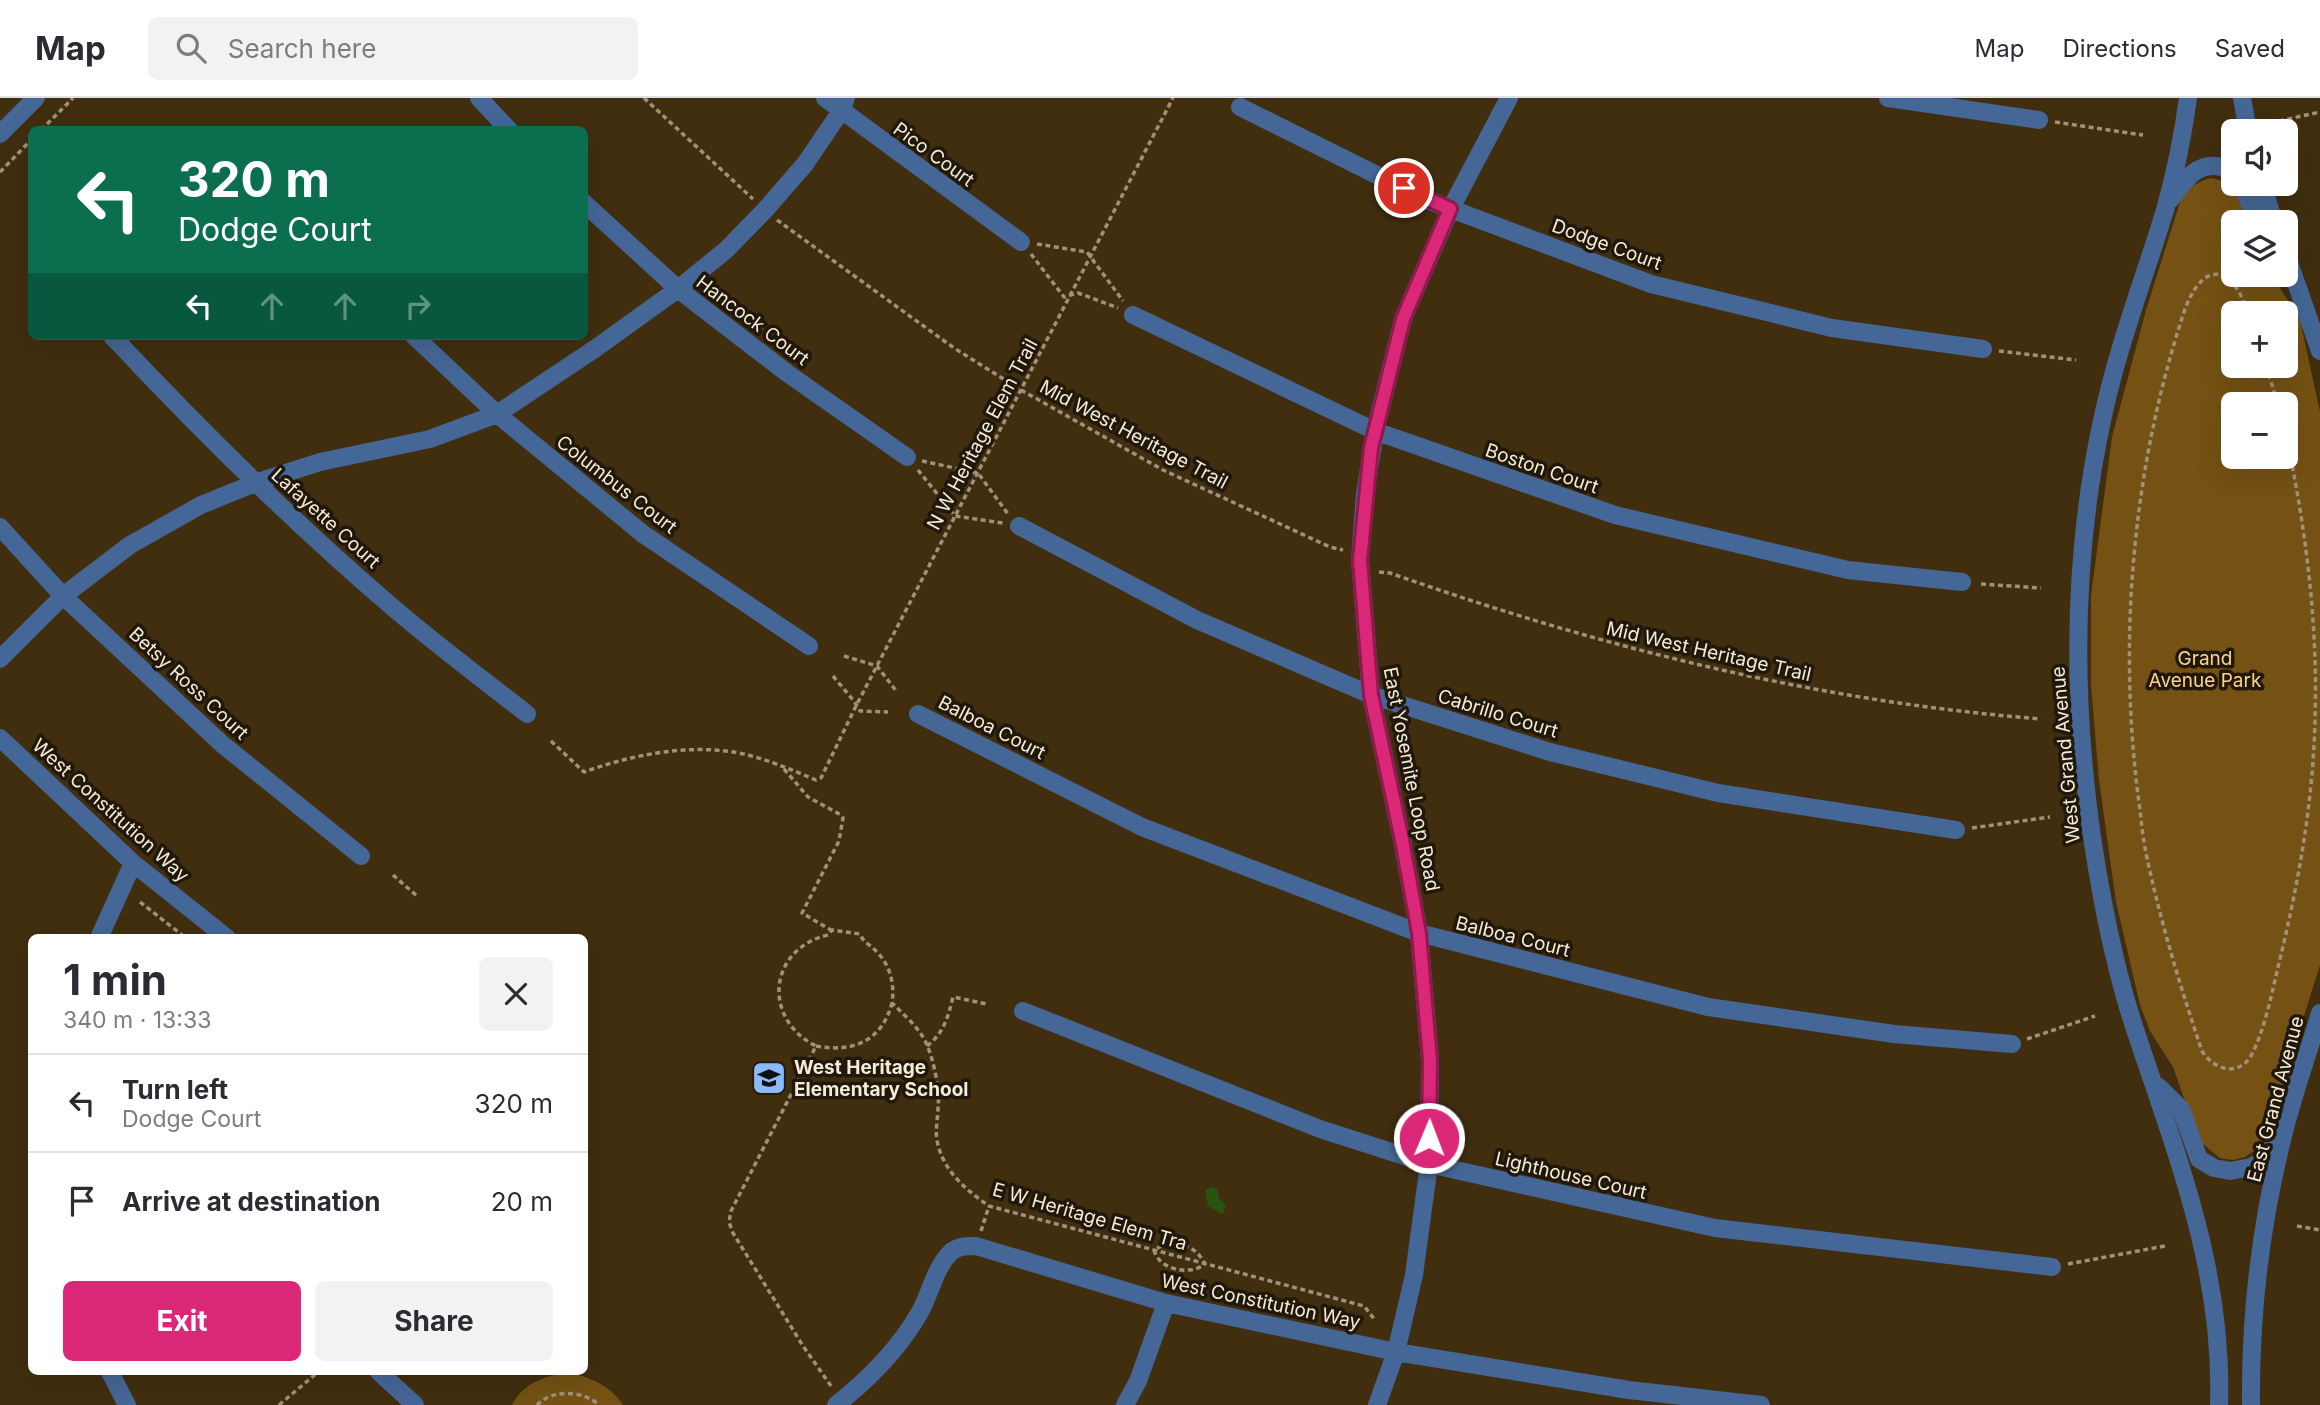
<!DOCTYPE html>
<meta charset="utf-8">
<style>
body{margin:0;font-family:Inter,sans-serif;background:#f2f2f3;color:#2b2b33;height:100vh;display:flex;flex-direction:column;font-size:26px;white-space:nowrap}
*{box-sizing:border-box;margin:0}
p{font-size:23px;color:#7c7c81}
.icon{flex:none;width:38px;height:38px;fill:none;stroke:currentColor;stroke-width:2;stroke-linecap:round;stroke-linejoin:round}
.map{position:relative;flex:1;overflow:hidden}
.details{position:absolute;left:28px;top:836px;width:560px;height:441px;display:flex;flex-direction:column;background:#fff;border-radius:10px;box-shadow:0 7px 28px #0002}
.details>*{flex:none}
.banner{position:absolute;left:28px;top:28px;width:560px;height:214px;border-radius:10px;box-shadow:0 7px 28px #0002;background:#0b6e4f;color:#fff;overflow:hidden}
.tools{position:absolute;left:2221px;top:21px;display:grid;gap:14px}
.tools a{display:grid;place-items:center;width:77px;height:77px;border-radius:10px;background:#fff;box-shadow:0 7px 28px #0002;font-size:35px}
.pin{position:absolute;display:grid;place-items:center;width:60px;height:60px;color:#fff;margin:-30px;border:4px solid #fff;border-radius:50%;box-shadow:0 2px 7px #0007}
.me{position:absolute;width:77px;margin:-38px;rotate:1deg;stroke-linejoin:round;filter:drop-shadow(0 0 5px #0008)}
.turn{display:flex;align-items:center;gap:24px;height:147px;padding:0 35px;font-size:32px}
.turn .icon{width:91px;height:91px;stroke-width:2.5}
.turn b{display:block;font-size:49px;line-height:60px}
.lanes{display:flex;align-items:center;height:66px;padding:0 35px;background:#0003;justify-content:center;gap:35px;direction:ltr}
.lanes .off{opacity:.35}
.round{display:grid;place-items:center;flex:none;width:74px;height:74px;border-radius:10px;background:#f2f2f3}
.headline{display:flex;align-items:center;justify-content:space-between;height:119px;padding:0 35px}
h1{font-size:42px;font-weight:700;line-height:52px}
.action{display:flex;gap:14px;margin-top:auto;padding:14px 35px}
.action a{flex:1;height:80px;border-radius:10px;background:#db2777;color:#fff;font-size:28px;font-weight:700;line-height:80px;text-align:center}
.action a+a{background:#f2f2f3;color:#2b2b33}
ul{padding:0;list-style:none}
li{display:flex;align-items:center;gap:21px;height:98px;padding:0 35px;border-top:2px solid #e1e1e2}
li div{flex:1}
li b{display:block;font-size:26px}
li em{font-style:normal}
header{display:flex;align-items:center;gap:42px;box-sizing:border-box;height:98px;padding:0 35px;background:#fff;border-bottom:2px solid #e1e1e2}
header strong{font-size:33px}
nav{display:flex;gap:38px;margin-inline-start:auto;font-size:24px}
.search{width:490px;height:63px;background:#f2f2f3;display:flex;align-items:center;gap:18px;box-sizing:border-box;padding:0 24px;border-radius:10px;color:#7c7c81;font-size:26px}
.map>svg:first-child{display:block}
</style>
<header>
<strong>Map</strong>
<div class="search"><svg class="icon" aria-label="search" viewBox="0 0 24 24"><circle cx="10" cy="10" r="6"/><path d="M15 15l6 6"/></svg>Search here</div>
<nav><a>Map</a><a>Directions</a><a>Saved</a></nav>
</header>
<div class="map">
<svg width="2320" height="1307" viewBox="0 0 2320 1307">
<rect width="100%" height="100%" fill="#412e0f"/>
<path fill="#755214" fill-rule="evenodd" d="M2211,80C2238,84 2241,102 2251,124H2233V177H2272L2300,222L2320,314V867L2268,1033L2264,1043L2255,1052L2245,1059L2233,1062L2220,1060L2199,1043L2173,969L2150,933L2140,907L2116,804L2099,682L2091,587V498L2112,339L2146,212L2182,98C2191,88 2199,83 2211,80ZM2233,215H2286V268H2233ZM2233,306H2286V359H2233Z
M567,1275C589,1278 611,1288 623,1307H512C523,1285 544,1278 567,1275Z"/>
<path fill="#285311" d="M1211,1089L1217,1091L1219,1100L1226,1107L1224,1114L1221,1116L1208,1108L1205,1092Z"/>
<g fill="none" stroke-linecap="round" stroke-linejoin="round">
<path stroke="#a1917a" stroke-width="3.5" stroke-dasharray="5 3.5" stroke-linecap="butt" d="M644,0L753,101
M2279,23L2320,14
M2055,24L2143,37
M41,32L73,0
M0,74L32,41
M777,122L954,250L1021,292L1163,372L1330,449L1343,452
M1037,146L1087,154L1123,203
M1031,156L1064,199L1078,195L1118,210
M2248,215C2230,161 2200,165 2183,217C2133,370 2118,538 2138,697C2141,717 2142,736 2146,755C2160,822 2180,888 2202,953C2214,972 2239,980 2252,956C2264,933 2272,895 2278,869C2298,788 2313,706 2315,622C2318,526 2306,431 2286,337
M1999,253L2076,262
M2266,268L2278,306
M922,363L978,375L1008,416
M918,372L955,418L1003,425
M1379,474L1390,475C1603,550 1815,603 2041,621
M1981,486L2041,490
M844,558L877,568L897,594
M833,578L854,603L860,613L888,614
M551,643L584,674C634,656 692,645 744,656C769,662 792,672 816,682L821,680L856,608L1173,0
M784,671L808,699L841,717L843,720L839,743L802,815L831,832
M1972,730L2050,719
M393,777L417,798
M140,804L186,840
M2027,941L2095,918
M816,948C853,955 882,943 892,905
M927,948C944,935 948,919 953,899L987,906
M2297,1128L2320,1132
M981,1133L989,1108
M1167,1145C1184,1145 1197,1150 1205,1166C1190,1178 1159,1172 1154,1152Z
M2068,1166L2165,1148
M831,1288L803,1248L733,1135L729,1124L731,1113L816,948C762,921 768,851 828,837L832,832L860,836C863,844 869,846 875,852C890,866 895,886 892,905C904,917 920,930 927,947C934,964 940,991 938,1010C938,1021 935,1031 937,1042C942,1072 966,1092 989,1108L1364,1208L1375,1222
M279,1307L318,1274
M537,1307C552,1291 583,1292 599,1307"/>
<path stroke="#456797" stroke-width="18" d="M479,0L509,32
M825,0L1021,144
M1888,0L2039,22
M2188,0C2183,37 2175,76 2165,112C2144,181 2118,248 2103,318C2073,454 2072,594 2091,732C2100,794 2112,857 2130,916C2172,1046 2224,1167 2219,1307
M2242,0L2248,33
M1240,9L1427,102L1651,186L1832,230L1983,251
M0,36L36,0
M2241,86L2258,124
M2262,86L2274,124
M2171,101C2187,78 2203,57 2233,74
M584,105L678,191L787,275L907,359
M2286,156L2320,253
M1133,217L1375,333L1615,417L1848,472L1962,484
M112,238C200,332 292,423 390,507C434,545 481,580 527,616
M414,238L497,316L643,436L809,548
M1019,428L1197,522L1371,597L1396,605L1550,654L1718,695L1956,732
M0,429L63,498L222,646L361,758
M0,561L63,498L130,447L201,407L255,385L320,364L430,341L497,316L596,250L678,191L726,152L765,112L805,66L841,13L846,0
M918,616L1142,729L1419,835L1708,909L1894,936L2012,946
M0,640L133,765L227,840
M99,840L133,765
M1023,913L1320,1031L1429,1066L1715,1130L2052,1169
M2159,989L2181,1011L2199,1061L2214,1070L2230,1073L2251,1069L2262,1063L2281,1039
M110,1274L127,1307
M379,1274L415,1307
M836,1307C869,1281 899,1251 920,1214C930,1196 935,1170 950,1155C957,1148 966,1148 976,1148L1166,1205L1396,1254L1629,1292L1761,1307
M1125,1307L1138,1283L1166,1205
M1377,1307L1396,1254L1414,1177L1429,1066L1430,962L1419,835L1402,742L1371,597L1360,462L1365,396L1375,333L1403,221L1450,112L1509,0
M2251,1307C2250,1217 2261,1125 2283,1038C2293,997 2308,956 2320,915"/>
</g>
<g fill="none" stroke-linecap="round" stroke-linejoin="round">
<g stroke="#8e194d" stroke-width="18">
<path id="route" d="M1404,90L1450,111L1403,221L1371,350L1360,462L1371,597L1402,742L1419,835L1430,962L1429,1040"/>
</g>
<use href="#route" stroke="#db2777" stroke-width="12"/>
</g>
<defs>
<g id="school-square" transform="scale(1.75)"><rect x="-9" y="-9" width="18" height="18" rx="4" fill="#8abafc" stroke="#20180b"/><path d="M0-5L7-2L0 1L-7-2ZM-4 1L0 2.5L4 1V4Q0 6-4 4Z" fill="#111"/></g>
</defs>
<g fill-rule="evenodd">
<use href="#school-square" x="769" y="980"/>
</g>
<g text-anchor="middle" stroke-width="7" stroke-linejoin="round" paint-order="stroke">
<g font-size="19" fill="#f6ead9" stroke="#20180b">
<text transform="translate(934 56) rotate(36)" y="7">Pico Court</text>
<text transform="translate(1607 146) rotate(20)" y="7">Dodge Court</text>
<text transform="translate(753 222) rotate(37)" y="7">Hancock Court</text>
<text transform="translate(982 336) rotate(-62)" y="7">N W Heritage Elem Trail</text>
<text transform="translate(1134 336) rotate(28)" y="7">Mid West Heritage Trail</text>
<text transform="translate(1542 370) rotate(19)" y="7">Boston Court</text>
<text transform="translate(617 386) rotate(38)" y="7">Columbus Court</text>
<text transform="translate(326 420) rotate(42)" y="7">Lafayette Court</text>
<text transform="translate(1709 553) rotate(13)" y="7">Mid West Heritage Trail</text>
<text transform="translate(189 585) rotate(43)" y="7">Betsy Ross Court</text>
<text transform="translate(1498 615) rotate(17)" y="7">Cabrillo Court</text>
<text transform="translate(992 629) rotate(27)" y="7">Balboa Court</text>
<text transform="translate(2065 657) rotate(-95)" y="7">West Grand Avenue</text>
<text transform="translate(1412 681) rotate(79)" y="7">East Yosemite Loop Road</text>
<text transform="translate(111 712) rotate(42)" y="7">West Constitution Way</text>
<text transform="translate(1513 838) rotate(14)" y="7">Balboa Court</text>
<text transform="translate(2275 1001) rotate(-75)" y="7">East Grand Avenue</text>
<text transform="translate(1571 1077) rotate(13)" y="7">Lighthouse Court</text>
<text transform="translate(1090 1118) rotate(16)" y="7">E W Heritage Elem Tra</text>
<text transform="translate(1261 1203) rotate(12)" y="7">West Constitution Way</text>
</g>
<g font-size="19" fill="#fed18f" stroke="#20180b">
<text x="2205" y="567">Grand<tspan x="2205" dy="22">Avenue Park</tspan></text>
</g>
<g font-size="19" font-weight="bold" fill="#f6ead9" stroke="#20180b" text-anchor="start">
<text x="794" y="976">West Heritage<tspan x="794" dy="22">Elementary School</tspan></text>
</g>
</g>
</svg>
<div class="tools">
<a><svg class="icon" aria-label="sound" viewBox="0 0 24 24"><path d="M4 9h4l5-4v14l-5-4H4zM17 9q2 3 0 6"/></svg></a>
<a><svg class="icon" aria-label="layers" viewBox="0 0 24 24"><path d="M12 4l9 5-9 5-9-5zM3 14l9 5 9-5"/></svg></a>
<a>+</a>
<a>−</a>
</div>
<div class="pin" style="left:1404px;top:90px;background:#d93025"><svg class="icon" aria-label="arrive" viewBox="0 0 24 24"><path d="M6 21V4h12l-3 4 3 4H6"/></svg></div>
<svg class="me" style="left:1429px;top:1040px" viewBox="-20 -20 40 40"><circle r="17" fill="#db2777" stroke="#fff" stroke-width="3"/><path d="M0-11L8 9 0 5-8 9z" fill="#fff"/></svg>
<div class="banner">
<div class="turn"><svg class="icon" aria-label="left" viewBox="0 0 24 24"><path d="M17 20v-9H6M10 6l-5 5 5 5"/></svg><div><b>320 m</b>Dodge Court</div></div>
<div class="lanes"><svg class="icon" aria-label="left" viewBox="0 0 24 24"><path d="M17 20v-9H6M10 6l-5 5 5 5"/></svg><svg class="icon off" aria-label="ahead" viewBox="0 0 24 24"><path d="M12 20V5M6 11l6-6 6 6"/></svg><svg class="icon off" aria-label="ahead" viewBox="0 0 24 24"><path d="M12 20V5M6 11l6-6 6 6"/></svg><svg class="icon off" aria-label="right" viewBox="0 0 24 24"><path d="M7 20v-9h11M14 6l5 5-5 5"/></svg></div>
</div>
<section class="details">
<div class="headline"><div><h1>1 min</h1><p>340 m · 13:33</p></div><a class="round"><svg class="icon" aria-label="close" viewBox="0 0 24 24"><path d="M6 6l12 12M18 6L6 18"/></svg></a></div>
<ul>
<li><svg class="icon" aria-label="left" viewBox="0 0 24 24"><path d="M17 20v-9H6M10 6l-5 5 5 5"/></svg><div><b>Turn left</b><p>Dodge Court</p></div><em>320 m</em></li>
<li><svg class="icon" aria-label="arrive" viewBox="0 0 24 24"><path d="M6 21V4h12l-3 4 3 4H6"/></svg><div><b>Arrive at destination</b></div><em>20 m</em></li>
</ul>
<div class="action"><a>Exit</a><a>Share</a></div>
</section>
</div>
